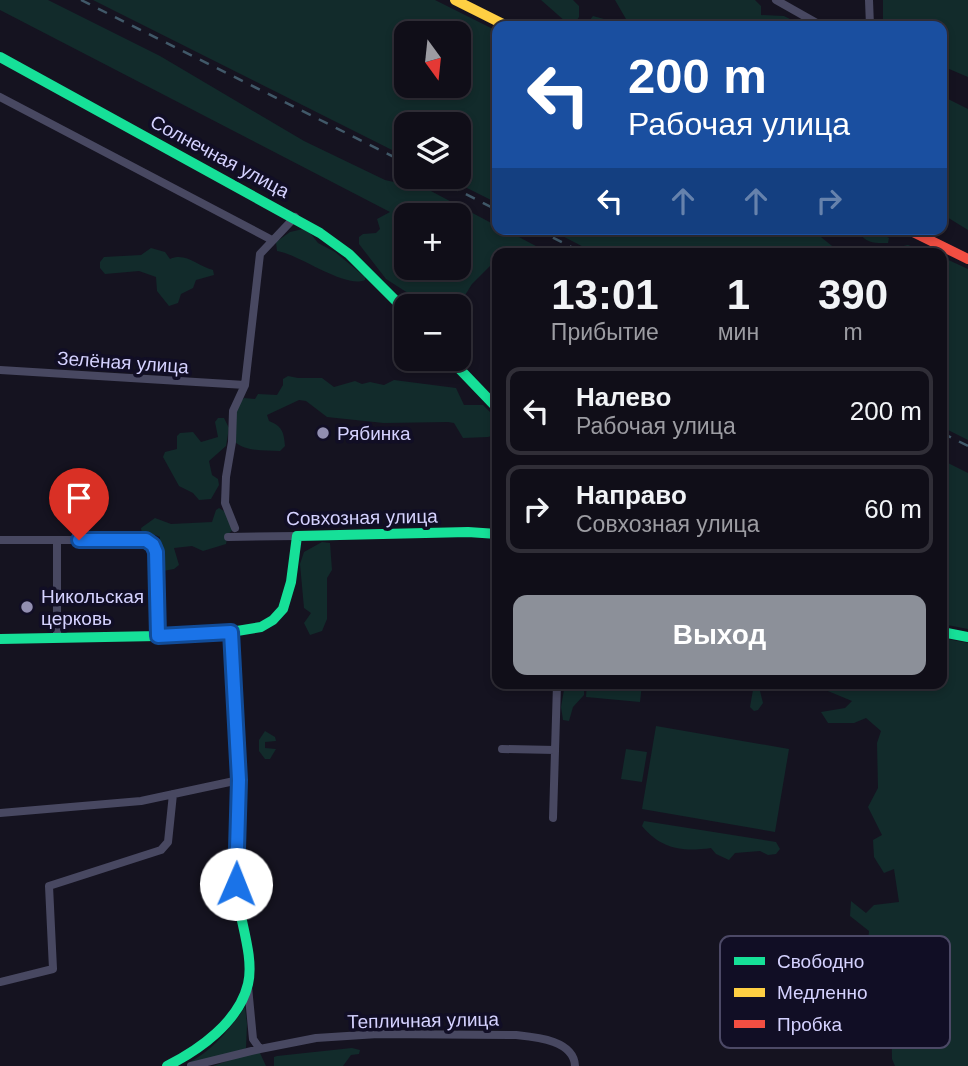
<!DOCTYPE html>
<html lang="ru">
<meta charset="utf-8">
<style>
body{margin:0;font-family:Helvetica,sans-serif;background:#191721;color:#f1f3f6;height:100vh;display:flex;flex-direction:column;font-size:26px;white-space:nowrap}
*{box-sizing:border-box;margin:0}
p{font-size:23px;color:#9c9ca2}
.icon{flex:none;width:38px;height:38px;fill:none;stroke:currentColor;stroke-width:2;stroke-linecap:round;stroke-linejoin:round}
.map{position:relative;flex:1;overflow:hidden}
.sheet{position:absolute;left:492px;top:248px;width:455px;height:441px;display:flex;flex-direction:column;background:#100e18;border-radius:14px;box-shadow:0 4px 10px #0003,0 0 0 2px #302e37}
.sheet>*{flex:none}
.hud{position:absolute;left:492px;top:21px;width:455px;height:214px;border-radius:14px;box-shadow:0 4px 10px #0003,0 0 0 2px #302e37;background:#1a4fa0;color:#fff;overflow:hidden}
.needle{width:46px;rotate:165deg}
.controls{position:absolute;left:394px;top:21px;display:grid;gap:14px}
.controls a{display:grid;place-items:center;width:77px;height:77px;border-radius:14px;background:#100e18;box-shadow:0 4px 10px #0003,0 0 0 2px #302e37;font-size:35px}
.pin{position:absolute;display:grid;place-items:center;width:60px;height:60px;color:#fff;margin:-72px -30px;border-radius:50% 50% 50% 0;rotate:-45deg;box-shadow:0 0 7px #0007}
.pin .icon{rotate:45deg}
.me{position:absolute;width:77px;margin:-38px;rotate:1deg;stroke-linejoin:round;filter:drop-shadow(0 0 5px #0008)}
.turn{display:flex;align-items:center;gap:24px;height:147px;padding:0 21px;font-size:32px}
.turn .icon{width:91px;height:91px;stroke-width:2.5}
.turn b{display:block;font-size:49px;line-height:60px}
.lanes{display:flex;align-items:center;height:66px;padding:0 21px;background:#0003;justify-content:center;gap:35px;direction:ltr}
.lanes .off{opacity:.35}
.eta{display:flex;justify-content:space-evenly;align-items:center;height:119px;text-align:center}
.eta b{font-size:42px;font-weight:700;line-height:49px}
.action{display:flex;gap:14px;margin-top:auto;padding:14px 21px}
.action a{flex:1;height:80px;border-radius:14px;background:#8c9099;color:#fff;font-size:28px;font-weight:700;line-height:80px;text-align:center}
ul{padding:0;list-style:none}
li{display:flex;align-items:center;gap:21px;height:88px;margin:0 14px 10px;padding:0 7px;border:4px solid #302e37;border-radius:14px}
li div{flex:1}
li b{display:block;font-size:26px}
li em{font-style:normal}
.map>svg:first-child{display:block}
</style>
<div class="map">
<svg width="968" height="1066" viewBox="0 0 968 1066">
<rect width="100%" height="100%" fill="#151320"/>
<path fill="#122b2b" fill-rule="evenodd" d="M0,0H48L160,56L304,141L385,180L429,190L497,226V229H504L551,254H497V268L491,265L472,284L462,300L453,302L442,297L411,295L386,279L359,244V237L363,234L376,233L380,229L377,219L390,212L0,10ZM406,215H458V268H406Z
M93,0H435L497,31V203L445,177H458V124H406V157ZM406,33H458V86H406Z
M541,0H573L579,6V17L574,25L566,22Z
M615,0H755L761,6V15L784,16L790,19V26H630Z
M883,0H968V77L942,66V26H883Z
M593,16L604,19L615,26H585Z
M942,96L968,109V230L942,214Z
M303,229L311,234L318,243L335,252L365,277V280C345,289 299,254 277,251L276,242L290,232Z
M549,229H811L842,254H597Z
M861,229H872L889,238L888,243C875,243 866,244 859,232Z
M908,245L932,254H880V251Z
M151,248L165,252L170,259C186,252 197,266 213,270L214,275L196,280L193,288L181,294L178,303L169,306L157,291L156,277L139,271L105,274L100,268V262L104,257L141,255Z
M942,257L968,269V440L942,427Z
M288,376L298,378H322L334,387L355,381L362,384L370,382L384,385L394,380L456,388L464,405H483L497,419V434L488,437L463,438L454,423L448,422L384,423L327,417L306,401L299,400L267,415L269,421C282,426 284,432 285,446L280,451C265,450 247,452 235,442C235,427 232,408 244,398L255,399L258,394L277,395L283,385V379Z
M218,418H224L229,428L226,446L209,461L212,475L218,479L219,485L211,499L199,500L193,493L179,486L163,457L165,452L177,449V436L180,433L193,432L201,442L218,437L215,422Z
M942,460L968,473V629L942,624Z
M219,508L227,513L233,530L228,534L226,544L203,551L192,546L174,548L179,565L174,569L163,571L159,559L160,537L155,535L151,538L142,535L141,528L155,518L171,524L212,522L216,510Z
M322,542L330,543L332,570L327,578V619L322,631L310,635L304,623L311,613L304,608L300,564L304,552Z
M942,638L968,643V1066H895L892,1059L891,1004L852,984L855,969L866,959L869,931L850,916L851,901L866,913L874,905L899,902L894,869L884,873L874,857L873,840L882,835L868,807L878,788L877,743L881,731L866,718L854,723H828L821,712L845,708L852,701L823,689L822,684H942Z
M565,684H584V695L573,707L569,721L563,720L561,707Z
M587,684H642L640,702L586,697Z
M754,684H762L760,691L763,703L758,710L754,711L750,707Z
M656,726L789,749L775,832L642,809Z
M265,731L275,737L276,741L265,742V748L276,749L270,759H265L259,751V740Z
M626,749L647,752L642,782L621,779Z
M644,821L776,842L780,849L776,854L768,855L760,851L735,853L729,860L716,854L711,848C682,852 661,849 642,826Z
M245,1007L247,1024L246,1048L237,1053L188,1063C212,1051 231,1028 245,1007Z
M352,1048L360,1050L359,1054L351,1055L343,1066H274V1057L277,1056Z
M253,1052L260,1053L266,1066H213Z"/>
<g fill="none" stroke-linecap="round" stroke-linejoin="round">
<path stroke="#484861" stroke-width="8" d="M776,0L822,26
M869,0L870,26
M0,97L272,240
M0,370L245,385
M235,528L225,503L226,477L232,442L233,411L245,385L260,254L295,217
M228,537L297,536
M0,540H146L153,545L156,552L158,636
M57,638V540
M502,749L555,750
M0,813L141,801L239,780
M553,818L557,684
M0,982L53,969L49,886L161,850L168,842L173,794
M248,987L253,1039L260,1049L316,1038L378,1034L516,1035C535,1037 574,1040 575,1066
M191,1066L260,1049"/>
<path stroke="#16e098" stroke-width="10" d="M0,57L320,233L349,254L406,311
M450,359L497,408
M942,632L968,637
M0,639L158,636L231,632L261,627L273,620L283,609L291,582L297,536L468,532L497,534
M167,1066C199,1050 239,1022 248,984C255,955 237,914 236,884C234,850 239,816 239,782C239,732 235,682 231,632"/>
<path stroke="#ffcf43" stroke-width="10" d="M455,0L507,26"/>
<path stroke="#f24e42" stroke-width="10" d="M907,229L968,259"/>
<path stroke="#415969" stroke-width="2.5" stroke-dasharray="10 9" stroke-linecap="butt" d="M81,0L406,163
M432,177L497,210
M536,229L585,254
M942,433L968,446"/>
</g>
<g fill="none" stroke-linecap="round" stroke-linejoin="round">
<g stroke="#114b97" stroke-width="18">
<path id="route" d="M79,540H146L153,545L156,552L158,636L231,632L239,780L236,884"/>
</g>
<use href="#route" stroke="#1a73e8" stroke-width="12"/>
</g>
<g fill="#928fb1" stroke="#110e25" stroke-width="2.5">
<circle cx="323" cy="433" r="7"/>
<circle cx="27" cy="607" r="7"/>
</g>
<g text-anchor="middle" stroke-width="7" stroke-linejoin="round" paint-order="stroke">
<g font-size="19" fill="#d5d2ff" stroke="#110e25">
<text transform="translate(220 156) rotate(28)" y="7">Солнечная улица</text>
<text transform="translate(123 362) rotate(4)" y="7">Зелёная улица</text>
<text transform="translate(362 517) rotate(-1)" y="7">Совхозная улица</text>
<text transform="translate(423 1020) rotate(-1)" y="7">Тепличная улица</text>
</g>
<g font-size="19" fill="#d5d2ff" stroke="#110e25" text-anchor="start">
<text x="337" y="440">Рябинка</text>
<text x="41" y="603">Никольская<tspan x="41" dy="22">церковь</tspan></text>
</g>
</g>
<rect x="720" y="936" width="230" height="112" rx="10" fill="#110e25" stroke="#4c4966" stroke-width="2"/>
<rect x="734" y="957" width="31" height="8" fill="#16e098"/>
<rect x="734" y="988" width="31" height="9" fill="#ffcf43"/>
<rect x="734" y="1020" width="31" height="8" fill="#f24e42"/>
<g font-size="19" fill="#d5d2ff">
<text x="777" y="968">Свободно</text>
<text x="777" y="999">Медленно</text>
<text x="777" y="1031">Пробка</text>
</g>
</svg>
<div class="controls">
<a><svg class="needle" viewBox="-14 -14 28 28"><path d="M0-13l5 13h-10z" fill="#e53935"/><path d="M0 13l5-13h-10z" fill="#9c9ca2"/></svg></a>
<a><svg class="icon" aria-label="layers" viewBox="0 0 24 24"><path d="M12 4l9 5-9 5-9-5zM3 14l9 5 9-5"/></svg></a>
<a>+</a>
<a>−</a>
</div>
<div class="pin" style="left:79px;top:540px;background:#d93025"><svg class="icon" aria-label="arrive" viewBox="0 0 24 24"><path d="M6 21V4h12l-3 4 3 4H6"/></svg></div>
<svg class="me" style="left:236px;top:884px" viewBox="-20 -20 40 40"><circle r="19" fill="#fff"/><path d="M0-13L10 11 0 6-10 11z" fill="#1a73e8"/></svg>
<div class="hud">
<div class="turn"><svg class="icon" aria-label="left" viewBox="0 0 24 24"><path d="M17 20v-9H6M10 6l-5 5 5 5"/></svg><div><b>200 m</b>Рабочая улица</div></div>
<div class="lanes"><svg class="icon" aria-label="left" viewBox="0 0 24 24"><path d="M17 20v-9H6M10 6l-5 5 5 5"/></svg><svg class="icon off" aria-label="ahead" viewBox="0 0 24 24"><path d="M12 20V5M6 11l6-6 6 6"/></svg><svg class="icon off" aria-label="ahead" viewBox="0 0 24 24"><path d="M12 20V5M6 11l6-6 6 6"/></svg><svg class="icon off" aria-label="right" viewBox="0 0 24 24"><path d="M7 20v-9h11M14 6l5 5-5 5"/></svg></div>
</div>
<section class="sheet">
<div class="eta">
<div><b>13:01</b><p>Прибытие</p></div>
<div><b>1</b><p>мин</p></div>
<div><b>390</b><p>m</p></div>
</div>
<ul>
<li><svg class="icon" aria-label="left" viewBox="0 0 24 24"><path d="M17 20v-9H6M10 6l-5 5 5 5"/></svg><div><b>Налево</b><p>Рабочая улица</p></div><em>200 m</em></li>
<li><svg class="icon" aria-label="right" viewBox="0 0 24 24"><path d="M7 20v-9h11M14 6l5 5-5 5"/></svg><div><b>Направо</b><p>Совхозная улица</p></div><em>60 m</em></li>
</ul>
<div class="action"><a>Выход</a></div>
</section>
</div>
